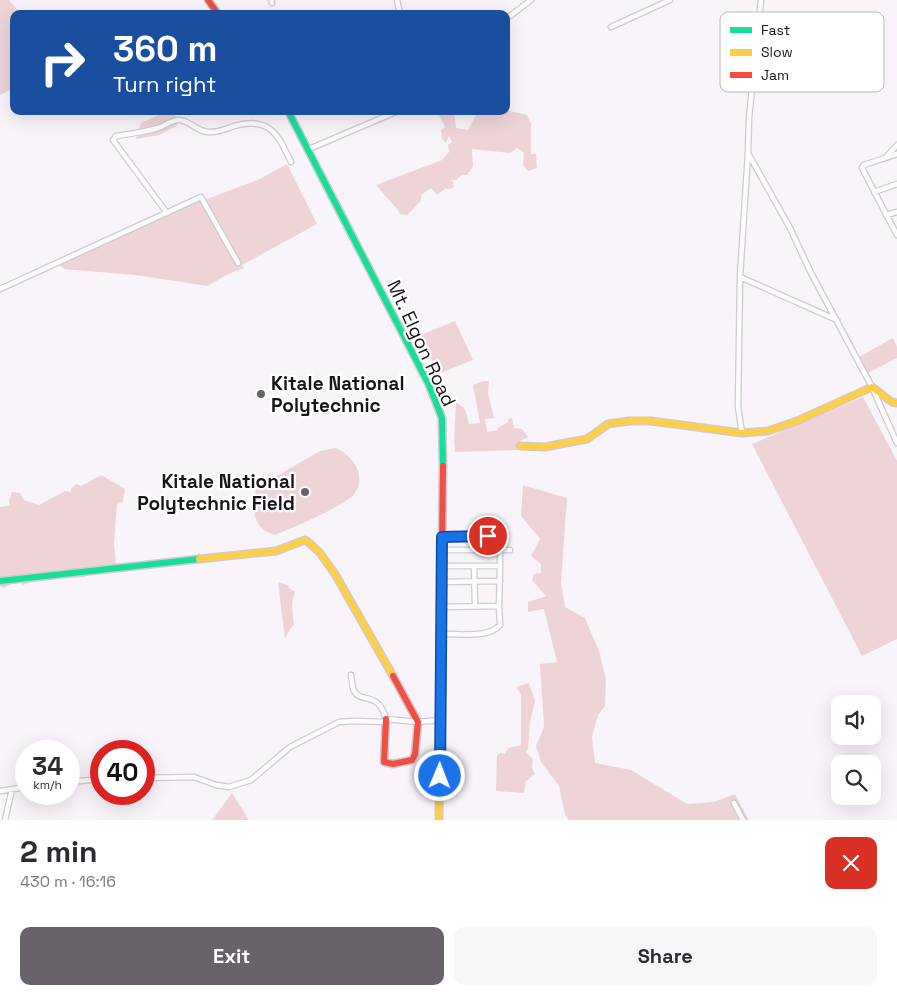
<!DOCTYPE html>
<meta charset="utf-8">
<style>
body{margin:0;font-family:"Space Grotesk",sans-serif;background:#f7f7f7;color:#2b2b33;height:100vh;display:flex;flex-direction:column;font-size:19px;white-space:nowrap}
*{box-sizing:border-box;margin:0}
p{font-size:16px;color:#7c7c81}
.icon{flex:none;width:28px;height:28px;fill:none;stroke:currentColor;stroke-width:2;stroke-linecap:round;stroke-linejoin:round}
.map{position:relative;height:820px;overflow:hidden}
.sheet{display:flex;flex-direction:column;background:#fff;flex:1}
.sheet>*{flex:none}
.guide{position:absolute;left:10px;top:10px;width:500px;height:105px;border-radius:10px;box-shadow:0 5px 20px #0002;background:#1a4fa0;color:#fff;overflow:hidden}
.fabs{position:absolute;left:831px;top:695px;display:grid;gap:10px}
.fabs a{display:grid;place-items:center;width:50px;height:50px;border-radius:10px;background:#fff;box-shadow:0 5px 20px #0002;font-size:25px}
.speed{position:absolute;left:15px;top:740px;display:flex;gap:10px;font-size:25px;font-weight:700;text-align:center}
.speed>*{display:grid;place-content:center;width:65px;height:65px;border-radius:50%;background:#fff;box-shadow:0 5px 20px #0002;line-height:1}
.speed small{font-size:12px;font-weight:400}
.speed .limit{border:8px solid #d22;background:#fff;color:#111}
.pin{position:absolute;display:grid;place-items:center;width:42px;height:42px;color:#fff;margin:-21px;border:2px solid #fff;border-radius:50%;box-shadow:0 1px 5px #0007}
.me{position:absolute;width:55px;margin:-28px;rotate:1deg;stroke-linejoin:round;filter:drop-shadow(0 0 4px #0008)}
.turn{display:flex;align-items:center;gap:18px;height:105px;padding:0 20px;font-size:22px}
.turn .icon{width:65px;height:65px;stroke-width:2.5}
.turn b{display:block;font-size:35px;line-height:42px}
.round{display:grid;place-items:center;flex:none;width:52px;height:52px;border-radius:10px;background:#f7f7f7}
.head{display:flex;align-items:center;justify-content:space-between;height:85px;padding:0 20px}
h1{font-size:30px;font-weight:800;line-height:38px}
.primary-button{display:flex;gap:10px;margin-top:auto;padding:10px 20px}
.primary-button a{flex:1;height:58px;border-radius:10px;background:#68626a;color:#fff;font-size:20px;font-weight:800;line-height:58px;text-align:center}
.primary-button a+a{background:#f7f7f7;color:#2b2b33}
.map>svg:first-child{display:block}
</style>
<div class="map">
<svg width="897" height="820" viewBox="0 0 897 820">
<rect width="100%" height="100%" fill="#f8f4fa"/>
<path fill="#eed4d7" d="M0,0H9L21,14H14V88L0,95Z
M506,110L527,115L531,123V154H536L537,168L528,171L523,165L524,153L517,148L510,153L472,149L473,166L467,175H462L456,180H452L454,187L450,189L446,188L437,195L431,188L421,195V201L407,215L400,214L397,209L376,185L442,160L449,152L448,145L452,142L449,136L446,143L442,138L441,130L445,127L437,111H454L456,128L468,130L478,111Z
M167,111L175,112L177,126L159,135L136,139L141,123Z
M287,164L317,224L242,265L244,268L226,275L208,286L135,275L64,269L58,264L201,200L202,201L260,179Z
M455,321L473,360L438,374L421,335Z
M893,338L897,347V358L868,373L859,357Z
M483,381H489L488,393L494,418L485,419L487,432L497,430L499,427L507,423L509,419L512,418L514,428L522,429L528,437L520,441L517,450L455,452L454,440L456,402L465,409L469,424L480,423L473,385Z
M863,397L897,461V639L862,656L752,444Z
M335,448C344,451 353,459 357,468C360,477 361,486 354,494C345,506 292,528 275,535C251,528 252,508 256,488L320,451Z
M101,475L125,489L123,502L117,504L114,543L116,564L86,568L85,577L73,578L74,570L52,572L50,579L37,580L23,585L20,576L14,583L3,588L0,585V507L10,505L9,501L12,492L20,493L24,500L39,505L65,491L71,492V489L76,484L81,486Z
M523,485L567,498L561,583L565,607L585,618L599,651L606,679L605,706L598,715L592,737L595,763L631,770L687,804L714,802L735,794L749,820H569L565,815L559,786L541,762L536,746L544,727L540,664L557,662L544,609L528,612V602L546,596L532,580L534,574L541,573V564L531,556L540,539L521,516Z
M278,582L288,585L289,588L295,592C290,604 293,613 294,625L290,629L285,639Z
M529,683L535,701L530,722L528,749L526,752L533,759L532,767L535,774L526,781L524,793L496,791L497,755L500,753L505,754L508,748L521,745V695L516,687Z
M232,793L249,820H212Z"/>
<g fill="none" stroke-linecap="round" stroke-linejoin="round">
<g stroke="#cfcad2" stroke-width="7">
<path id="street" d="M271,0L272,3
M397,0L400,14
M761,0L749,118L748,153L740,277L837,320
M506,19L531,0
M611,27L670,0
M309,149L398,111
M897,154L864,165L862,168L897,235
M749,155L790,228L810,271L872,387L897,443
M886,157L897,145
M874,192L897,184
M167,213L113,140L116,136C130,134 145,132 158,128C165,126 172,119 180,120C190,121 198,132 208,132C217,133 226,129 234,126C269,116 278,134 291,162
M886,215L897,212
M740,277L738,407L742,433
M0,289L201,197L238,263
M441,537L501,536
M441,550H510
M500,551V566
M474,566L475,606
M442,582L500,581
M441,607L499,606
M442,634C459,633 488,639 500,625L499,606L500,566H442
M351,675C352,680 352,687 354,691C361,704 378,690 386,719L418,722L441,720
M144,778L194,777L216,785L229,787L251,780L290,747L339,722L354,721L386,722
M69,782L101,779
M0,791L26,787
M734,803L743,820
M5,820L12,789"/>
</g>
<g stroke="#cfcad2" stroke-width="9">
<path id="fast" d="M288,111L429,385L442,418L443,466
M0,581L199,559"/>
</g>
<g stroke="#cfcad2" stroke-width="9">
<path id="slow" d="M520,446L545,447L587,439L608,424L629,421H651L742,433L768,431L797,421L872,387L892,402L897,403
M199,559L276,551L305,540L307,541L320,553L335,574L393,676
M439,820L440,721"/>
</g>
<g stroke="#cfcad2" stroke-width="9">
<path id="jam" d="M208,0L218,14
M386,719L384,762L393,764L412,760L415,754L418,722L393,676
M440,721L443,466"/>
</g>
<use href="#street" stroke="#fefdfe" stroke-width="4.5"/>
<use href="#fast" stroke="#16e098" stroke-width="6"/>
<use href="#slow" stroke="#ffcf43" stroke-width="6"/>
<use href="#jam" stroke="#f24e42" stroke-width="6"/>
</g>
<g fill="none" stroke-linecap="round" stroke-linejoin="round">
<g stroke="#114b97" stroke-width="12">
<path id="route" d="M440,776L442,537L488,536"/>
</g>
<use href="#route" stroke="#1a73e8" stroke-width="9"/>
</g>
<g fill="#68626a" stroke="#fff" stroke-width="2">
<circle cx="261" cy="394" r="5"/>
<circle cx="305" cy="492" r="5"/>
</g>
<g text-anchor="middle" stroke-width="4.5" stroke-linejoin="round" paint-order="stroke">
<g font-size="19" fill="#1a131c" stroke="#fff">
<text transform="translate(422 343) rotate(65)" y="7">Mt. Elgon Road</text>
</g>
<g font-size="19" font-weight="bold" fill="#1a131c" stroke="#fff" text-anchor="start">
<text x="271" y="390">Kitale National<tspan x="271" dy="22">Polytechnic</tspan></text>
<text x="295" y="488" text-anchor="end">Kitale National<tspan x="295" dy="22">Polytechnic Field</tspan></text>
</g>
</g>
<rect x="720" y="12" width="164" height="80" rx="8" fill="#fff" stroke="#bab8bb" stroke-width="1"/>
<rect x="730" y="27" width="22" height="6" fill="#16e098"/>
<rect x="730" y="49" width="22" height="7" fill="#ffcf43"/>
<rect x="730" y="72" width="22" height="6" fill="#f24e42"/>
<g font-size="14" fill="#1a131c">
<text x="761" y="35">Fast</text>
<text x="761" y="57">Slow</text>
<text x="761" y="80">Jam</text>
</g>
</svg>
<div class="fabs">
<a><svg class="icon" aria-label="sound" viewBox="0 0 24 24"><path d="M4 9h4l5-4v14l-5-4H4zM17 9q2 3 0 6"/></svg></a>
<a><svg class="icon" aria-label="search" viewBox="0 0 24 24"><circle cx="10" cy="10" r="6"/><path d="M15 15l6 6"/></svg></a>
</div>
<div class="speed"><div>34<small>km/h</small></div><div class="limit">40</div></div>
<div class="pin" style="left:488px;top:536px;background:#d93025"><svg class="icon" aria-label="arrive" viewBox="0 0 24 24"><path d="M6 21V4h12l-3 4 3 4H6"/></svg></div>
<svg class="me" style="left:440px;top:776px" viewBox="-20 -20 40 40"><circle r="17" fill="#1a73e8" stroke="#fff" stroke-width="3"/><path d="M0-11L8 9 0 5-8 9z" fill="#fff"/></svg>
<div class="guide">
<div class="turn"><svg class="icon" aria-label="right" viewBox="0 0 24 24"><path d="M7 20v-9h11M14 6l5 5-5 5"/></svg><div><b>360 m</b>Turn right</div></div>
</div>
</div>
<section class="sheet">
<div class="head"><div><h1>2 min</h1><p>430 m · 16:16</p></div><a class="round" style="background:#d93025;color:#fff"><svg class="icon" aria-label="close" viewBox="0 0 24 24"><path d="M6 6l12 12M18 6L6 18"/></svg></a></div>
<div class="primary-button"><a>Exit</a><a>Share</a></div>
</section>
